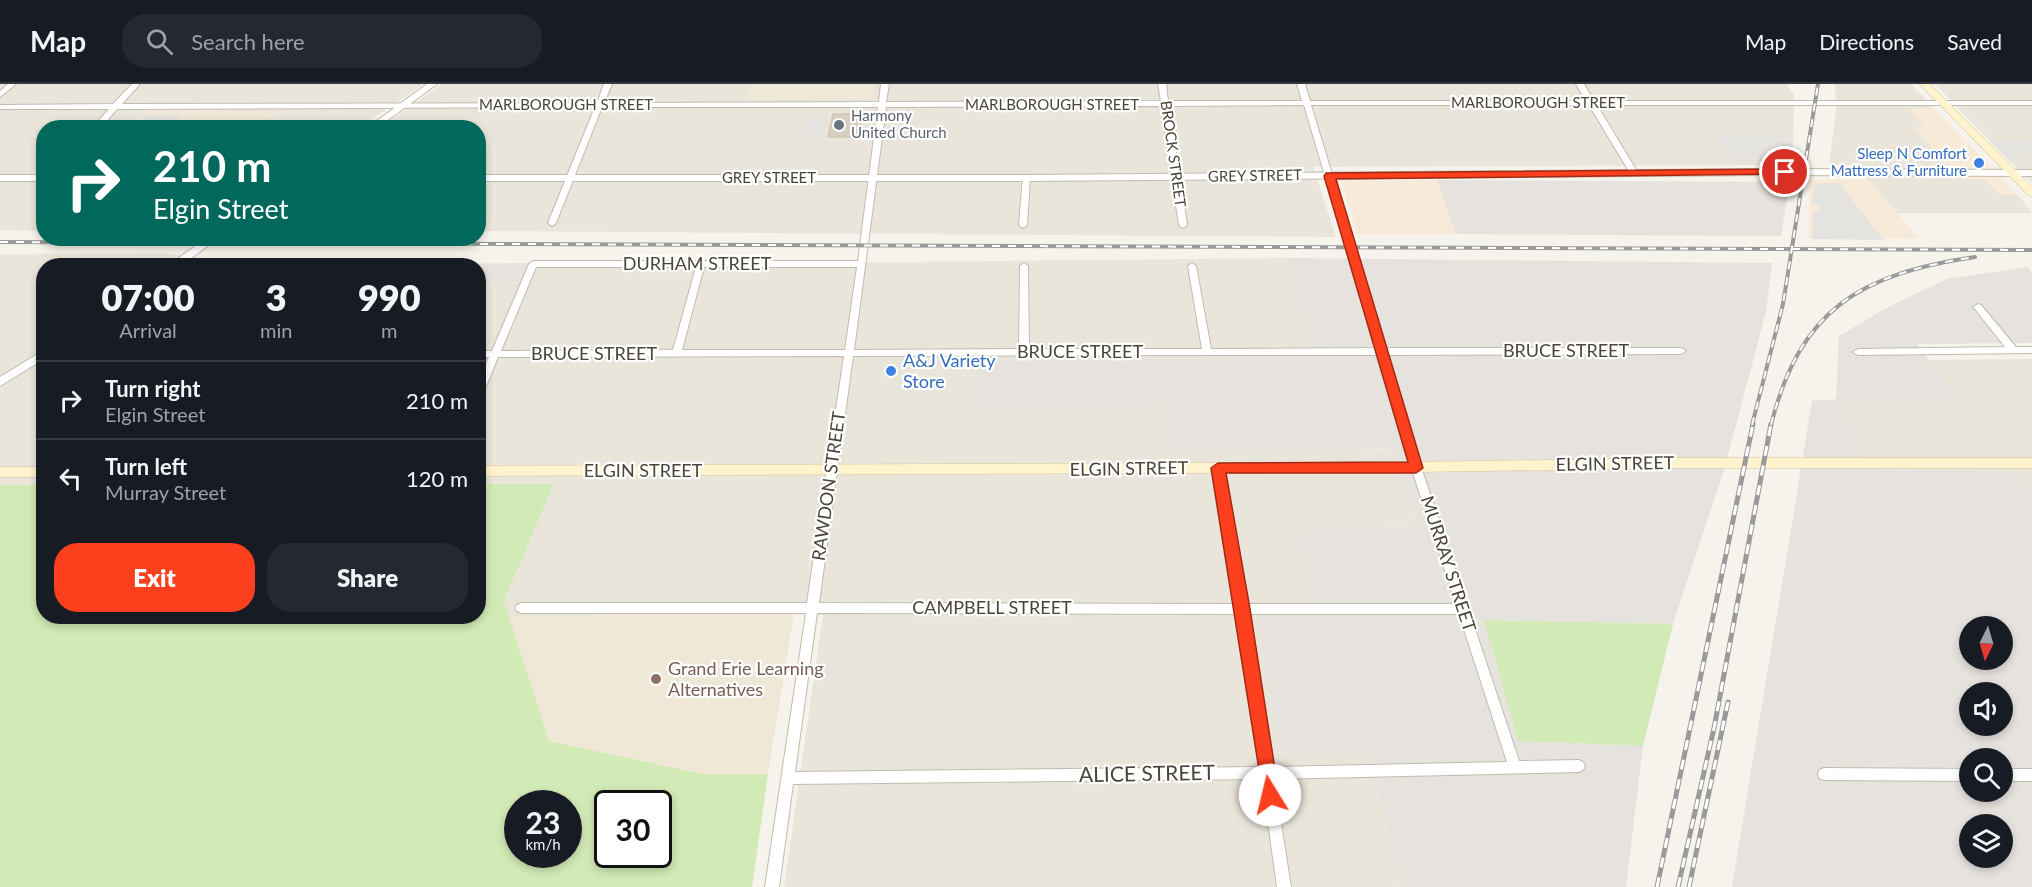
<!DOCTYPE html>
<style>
body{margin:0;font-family:Lato,sans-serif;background:#242831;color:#f1f3f6;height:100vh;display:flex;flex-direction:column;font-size:22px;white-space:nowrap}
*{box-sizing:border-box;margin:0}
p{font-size:20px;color:#9ea1a6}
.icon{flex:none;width:33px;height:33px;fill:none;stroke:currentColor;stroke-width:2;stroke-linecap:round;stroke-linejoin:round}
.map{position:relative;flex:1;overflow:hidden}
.panel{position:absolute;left:36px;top:174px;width:450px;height:366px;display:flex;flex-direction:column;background:#171b24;border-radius:24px;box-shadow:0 3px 9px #0003}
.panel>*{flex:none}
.top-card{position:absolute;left:36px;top:36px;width:450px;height:126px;border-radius:24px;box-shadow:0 3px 9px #0003;background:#00695c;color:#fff;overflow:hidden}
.needle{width:39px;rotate:185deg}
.tools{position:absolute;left:1959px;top:532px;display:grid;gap:12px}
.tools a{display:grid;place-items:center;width:54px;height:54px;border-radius:50%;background:#171b24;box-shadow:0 3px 9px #0003;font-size:30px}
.speed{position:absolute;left:504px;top:706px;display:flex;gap:12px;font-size:30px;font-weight:700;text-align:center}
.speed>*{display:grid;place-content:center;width:78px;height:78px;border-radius:50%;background:#171b24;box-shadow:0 3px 9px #0003;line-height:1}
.speed small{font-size:15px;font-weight:400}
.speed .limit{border:3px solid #111;border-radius:9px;background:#fff;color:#111}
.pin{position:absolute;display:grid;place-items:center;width:51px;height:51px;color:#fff;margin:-26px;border:3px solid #fff;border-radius:50%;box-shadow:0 2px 6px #0007}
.me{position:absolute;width:66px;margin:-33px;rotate:351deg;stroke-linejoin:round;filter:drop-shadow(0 0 4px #0008)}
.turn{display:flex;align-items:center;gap:21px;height:126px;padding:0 18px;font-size:27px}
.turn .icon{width:78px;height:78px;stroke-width:2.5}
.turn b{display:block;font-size:42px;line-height:51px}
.eta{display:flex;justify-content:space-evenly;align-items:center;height:102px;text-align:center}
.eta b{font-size:36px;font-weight:800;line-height:42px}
.primary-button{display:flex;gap:12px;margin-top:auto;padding:12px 18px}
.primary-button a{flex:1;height:69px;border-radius:24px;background:#fc3f1d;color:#fff;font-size:24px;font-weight:800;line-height:69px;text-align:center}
.primary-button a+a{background:#242831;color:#f1f3f6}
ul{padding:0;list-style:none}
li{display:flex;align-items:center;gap:18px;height:78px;padding:0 18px;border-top:2px solid #363941}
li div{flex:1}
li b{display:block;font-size:22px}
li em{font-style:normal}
header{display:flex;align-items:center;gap:36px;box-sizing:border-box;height:84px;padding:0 30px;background:#171b24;border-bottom:2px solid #363941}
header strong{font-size:28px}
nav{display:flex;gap:33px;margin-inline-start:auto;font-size:21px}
.search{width:420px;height:54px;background:#242831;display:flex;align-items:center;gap:15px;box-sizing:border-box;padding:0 21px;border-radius:24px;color:#9ea1a6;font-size:22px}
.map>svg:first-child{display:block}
</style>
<header>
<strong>Map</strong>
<div class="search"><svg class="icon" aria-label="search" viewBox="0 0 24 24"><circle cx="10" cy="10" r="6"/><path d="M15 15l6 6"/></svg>Search here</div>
<nav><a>Map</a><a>Directions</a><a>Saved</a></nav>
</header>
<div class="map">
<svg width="2032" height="803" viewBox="0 0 2032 803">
<rect width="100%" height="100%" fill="#f6f3ec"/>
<path fill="#eae5da" d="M0,0H424L360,43H264L279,25L150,24L133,43L44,44L43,147L0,146Z
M442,0H1786L1794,11L1793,81L1313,83L1336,153L479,147L478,44H380Z
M1835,0H1911L1934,24L1910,25L1926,44H1915L1985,95L2001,111H2018L2032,129H1896L1856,81H1829L1836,26Z
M1935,0H2032V99L2006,74Z
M165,169L238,181L44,182L43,401H0V170Z
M1285,174L1312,273L975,277L974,322H1167L1174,369L1396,364L1419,443L1296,446L1315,528L1369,671L1401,803H784L823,531L794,529L509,533L504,517L554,400H479V197L524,199L533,182Z
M2032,275V411L2015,388L1875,385L1838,320L1958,318L1929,276Z"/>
<path fill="#f7ead8" d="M1934,24L2018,111H2001L1985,95H1959L1914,44L1925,43L1909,25Z
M1868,95L1920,155L1809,154V96Z
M1437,96L1456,150H1357L1341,97Z"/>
<path fill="#e6e2dd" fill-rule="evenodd" d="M1437,96L1790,98L1781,152L1456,150Z
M1285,174L1772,179L1766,228L1724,386L1673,540L1484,536L1518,657L1643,662L1626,803H1401L1369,671L1281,669L1256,527H1314L1296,446L1419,443L1396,364L1173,369L1166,322H974L975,277L1311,273Z
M533,179L525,199L479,197L478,182H238Z
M2027,183L2032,189V259L1917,260L1959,318L1839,320L1875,385L2016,388L2032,411V803H1732L1812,317L1836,315L1839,252L1890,222L1947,195ZM1970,543H2002V576H1970ZM1970,609H2002V642H1970ZM1970,675H2002V708H1970ZM1970,741H2002V774H1970Z"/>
<path fill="#efe8d6" d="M750,0H875L873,15L746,16Z
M150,24H280L264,43L133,44Z
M794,529L768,690H703L549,657L509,533Z"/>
<path fill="#d2eab5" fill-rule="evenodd" d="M479,400H554L504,517L549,657L703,690H768L752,803H0V401H43L44,532H478ZM518,720H568V771H518ZM608,720H658V771H608Z
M1484,536L1673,540L1643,662L1518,657Z"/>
<path fill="#e5e3e0" d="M808,29H828L824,54L803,55Z
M181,30L171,43H136L147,31Z
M1716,52H1784L1794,64H1788L1793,71H1783L1787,77L1765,78L1762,74H1749L1753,81H1737Z
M1991,57H2031L2032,67L2023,68L2031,75H2008Z
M1839,99L1884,156L1812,155L1813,127H1820L1818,121L1811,119L1815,100Z"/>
<path fill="#d8cfc1" stroke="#d3c7b4" stroke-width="1.5" d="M833,30H863L859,53H828Z"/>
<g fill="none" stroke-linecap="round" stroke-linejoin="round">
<g stroke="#c2bbae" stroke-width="2">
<path id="minor" d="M8,0H16L0,13V7Z
M132,0H140L122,20L597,19L604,0H612L604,19L879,18L881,0H889L886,18L1161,17L1158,0H1166L1168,17H1302L1297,0H1305L1310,17H1586L1576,0H1584L1594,17H2032V21H1597L1638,89L1634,91L1630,89L1589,21H1311L1385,264H1681L1686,267L1681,270L1387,271L1421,383L1519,677L1579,676L1583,678L1585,682L1583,686L1579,688L1274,695L1291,803H1277L1262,695L793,700L779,803H765L806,529H521L517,527L515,524L517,521L521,519H807L844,272L498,273L483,310L478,313V297L489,273H478V267H492L529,180L533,177H858L878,23H602L556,139L552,142L548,139L595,23L117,25L101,44H92L109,25H0V21L113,20ZM1304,21L1376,264L1211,265L1196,182L1192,179L1188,182L1202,265H1029L1028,182L1024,179L1020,182L1019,265L854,266L886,23L1161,22L1179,141L1183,144L1187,141L1169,22ZM536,183H696L673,266L501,267ZM704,183H857L845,266H682ZM1210,271H1378L1411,383L1456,520H1248L1223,384L1218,380L1213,384L1236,520L819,519L853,272ZM817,529L1238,530L1260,683L795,688ZM1249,530H1459L1507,678L1273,683Z
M1023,92H1029L1030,94L1027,141L1023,144L1019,141Z
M1978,220L1981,221L2016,263H2032V269L1858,271L1853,268L1858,265L2005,263L1975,225L1973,223Z
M1824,684L1970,685V697L1824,696L1819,694L1818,690L1819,686Z
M2002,685H2032V697H2002Z"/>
</g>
<g stroke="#c2bbae" stroke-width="2">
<path id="tertiary" d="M427,0H437L377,44H367Z
M1764,85L2032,86V92L1764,91L1026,97H478V91H1026Z
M0,91H44V97H0Z
M206,154H218L181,182H168Z
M44,266V275L0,302V293Z"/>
</g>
<g stroke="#d6c79b" stroke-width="1">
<path id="secondary" d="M1920,0H1930L2032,103V112L2028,111Z
M1684,374H2032V384H1684L1416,388L478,392V382L1416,378Z
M0,383H44V393H0Z"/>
</g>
<use href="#minor" fill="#fff" fill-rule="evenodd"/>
<use href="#tertiary" fill="#fff" fill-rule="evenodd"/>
<use href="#secondary" fill="#fff3cd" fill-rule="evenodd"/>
<g stroke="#9a9a9a" stroke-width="4">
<path id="rail-far1" d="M0,158L2032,166
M1752,341L1783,220L1818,0
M1771,341C1800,225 1860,190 1975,173"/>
</g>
<g stroke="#9a9a9a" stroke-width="5">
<path id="rail" d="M1657,803L1753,340
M1678,803L1714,644L1771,340
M1689,803L1728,618"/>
</g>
<use href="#rail-far1" stroke="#fff" stroke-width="2" stroke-dasharray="8" stroke-linecap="butt"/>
<use href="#rail" stroke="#fff" stroke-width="3" stroke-dasharray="10" stroke-linecap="butt"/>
</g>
<path fill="#fc3f1d" stroke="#a42913" stroke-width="1.5" d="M1785,85L1788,86V90L1336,95L1423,384L1416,389H1226L1250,525L1279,711L1276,717L1270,719L1264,717L1211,384L1218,379L1408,378L1324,92L1326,89Z"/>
<circle fill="#6b7280" stroke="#fff" stroke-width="2" cx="839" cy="41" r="6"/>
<g fill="#3f7fe0" stroke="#fff" stroke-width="2">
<circle cx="1979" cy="79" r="6"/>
<circle cx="891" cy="287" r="6"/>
</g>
<circle fill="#8d6e63" stroke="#fff" stroke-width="2" cx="656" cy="595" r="6"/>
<g text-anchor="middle" stroke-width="4.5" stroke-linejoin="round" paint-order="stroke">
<g font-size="15" fill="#4b4439" stroke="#fff">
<text x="1538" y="24">MARLBOROUGH STREET</text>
<text x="566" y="26">MARLBOROUGH STREET</text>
<text x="1052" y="26">MARLBOROUGH STREET</text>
<text transform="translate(1173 70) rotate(82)" y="5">BROCK STREET</text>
<text transform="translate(1255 92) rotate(-1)" y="5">GREY STREET</text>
<text x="769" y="99">GREY STREET</text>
</g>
<g font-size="15" fill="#5b616d" stroke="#fff" text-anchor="start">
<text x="851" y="37">Harmony<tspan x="851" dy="17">United Church</tspan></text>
</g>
<g font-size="15" fill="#366cbe" stroke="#fff" text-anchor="end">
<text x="1967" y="75">Sleep N Comfort<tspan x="1967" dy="17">Mattress &amp; Furniture</tspan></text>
</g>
<g font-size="18" fill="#4b4439" stroke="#fff">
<text x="697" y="186">DURHAM STREET</text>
<text x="1566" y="273">BRUCE STREET</text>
<text x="1080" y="274">BRUCE STREET</text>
<text x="594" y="276">BRUCE STREET</text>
<text transform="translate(1615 380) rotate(-1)" y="6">ELGIN STREET</text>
<text transform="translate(1129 385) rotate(-1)" y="6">ELGIN STREET</text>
<text x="643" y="393">ELGIN STREET</text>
<text transform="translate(829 402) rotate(-82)" y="6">RAWDON STREET</text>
<text transform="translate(1448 480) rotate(72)" y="6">MURRAY STREET</text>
<text x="992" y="530">CAMPBELL STREET</text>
</g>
<g font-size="18" fill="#366cbe" stroke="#fff" text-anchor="start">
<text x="903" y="283">A&amp;J Variety<tspan x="903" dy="21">Store</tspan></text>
</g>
<g font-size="18" fill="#785e54" stroke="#fff" text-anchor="start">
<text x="668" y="591">Grand Erie Learning<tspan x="668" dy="21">Alternatives</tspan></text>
</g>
<g font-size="21" fill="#4b4439" stroke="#fff">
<text transform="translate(1147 690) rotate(-1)" y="7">ALICE STREET</text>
</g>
</g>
</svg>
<div class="tools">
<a><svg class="needle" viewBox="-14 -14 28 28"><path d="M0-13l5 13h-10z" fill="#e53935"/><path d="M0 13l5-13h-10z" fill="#9ea1a6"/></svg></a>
<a><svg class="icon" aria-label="sound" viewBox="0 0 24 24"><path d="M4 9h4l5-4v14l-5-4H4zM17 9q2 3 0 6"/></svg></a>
<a><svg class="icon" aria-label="search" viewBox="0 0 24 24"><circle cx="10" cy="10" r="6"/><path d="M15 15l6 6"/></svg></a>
<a><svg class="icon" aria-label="layers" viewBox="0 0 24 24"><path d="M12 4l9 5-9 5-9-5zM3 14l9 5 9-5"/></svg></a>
</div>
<div class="speed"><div>23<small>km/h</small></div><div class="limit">30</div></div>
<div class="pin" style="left:1785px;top:88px;background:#d93025"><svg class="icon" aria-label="arrive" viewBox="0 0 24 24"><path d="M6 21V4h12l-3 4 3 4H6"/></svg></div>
<svg class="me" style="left:1270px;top:711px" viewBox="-20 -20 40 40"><circle r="19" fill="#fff"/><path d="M0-13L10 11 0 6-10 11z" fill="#fc3f1d"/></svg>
<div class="top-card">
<div class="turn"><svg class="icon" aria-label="right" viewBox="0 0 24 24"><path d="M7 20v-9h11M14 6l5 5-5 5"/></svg><div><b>210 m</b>Elgin Street</div></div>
</div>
<section class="panel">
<div class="eta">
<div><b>07:00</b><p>Arrival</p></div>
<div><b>3</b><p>min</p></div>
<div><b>990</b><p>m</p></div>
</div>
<ul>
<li><svg class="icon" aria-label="right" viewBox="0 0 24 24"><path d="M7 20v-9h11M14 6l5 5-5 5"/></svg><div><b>Turn right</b><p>Elgin Street</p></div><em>210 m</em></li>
<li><svg class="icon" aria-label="left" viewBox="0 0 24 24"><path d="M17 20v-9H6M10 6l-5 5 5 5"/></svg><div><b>Turn left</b><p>Murray Street</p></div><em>120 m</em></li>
</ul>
<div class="primary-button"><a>Exit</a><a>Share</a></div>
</section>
</div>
